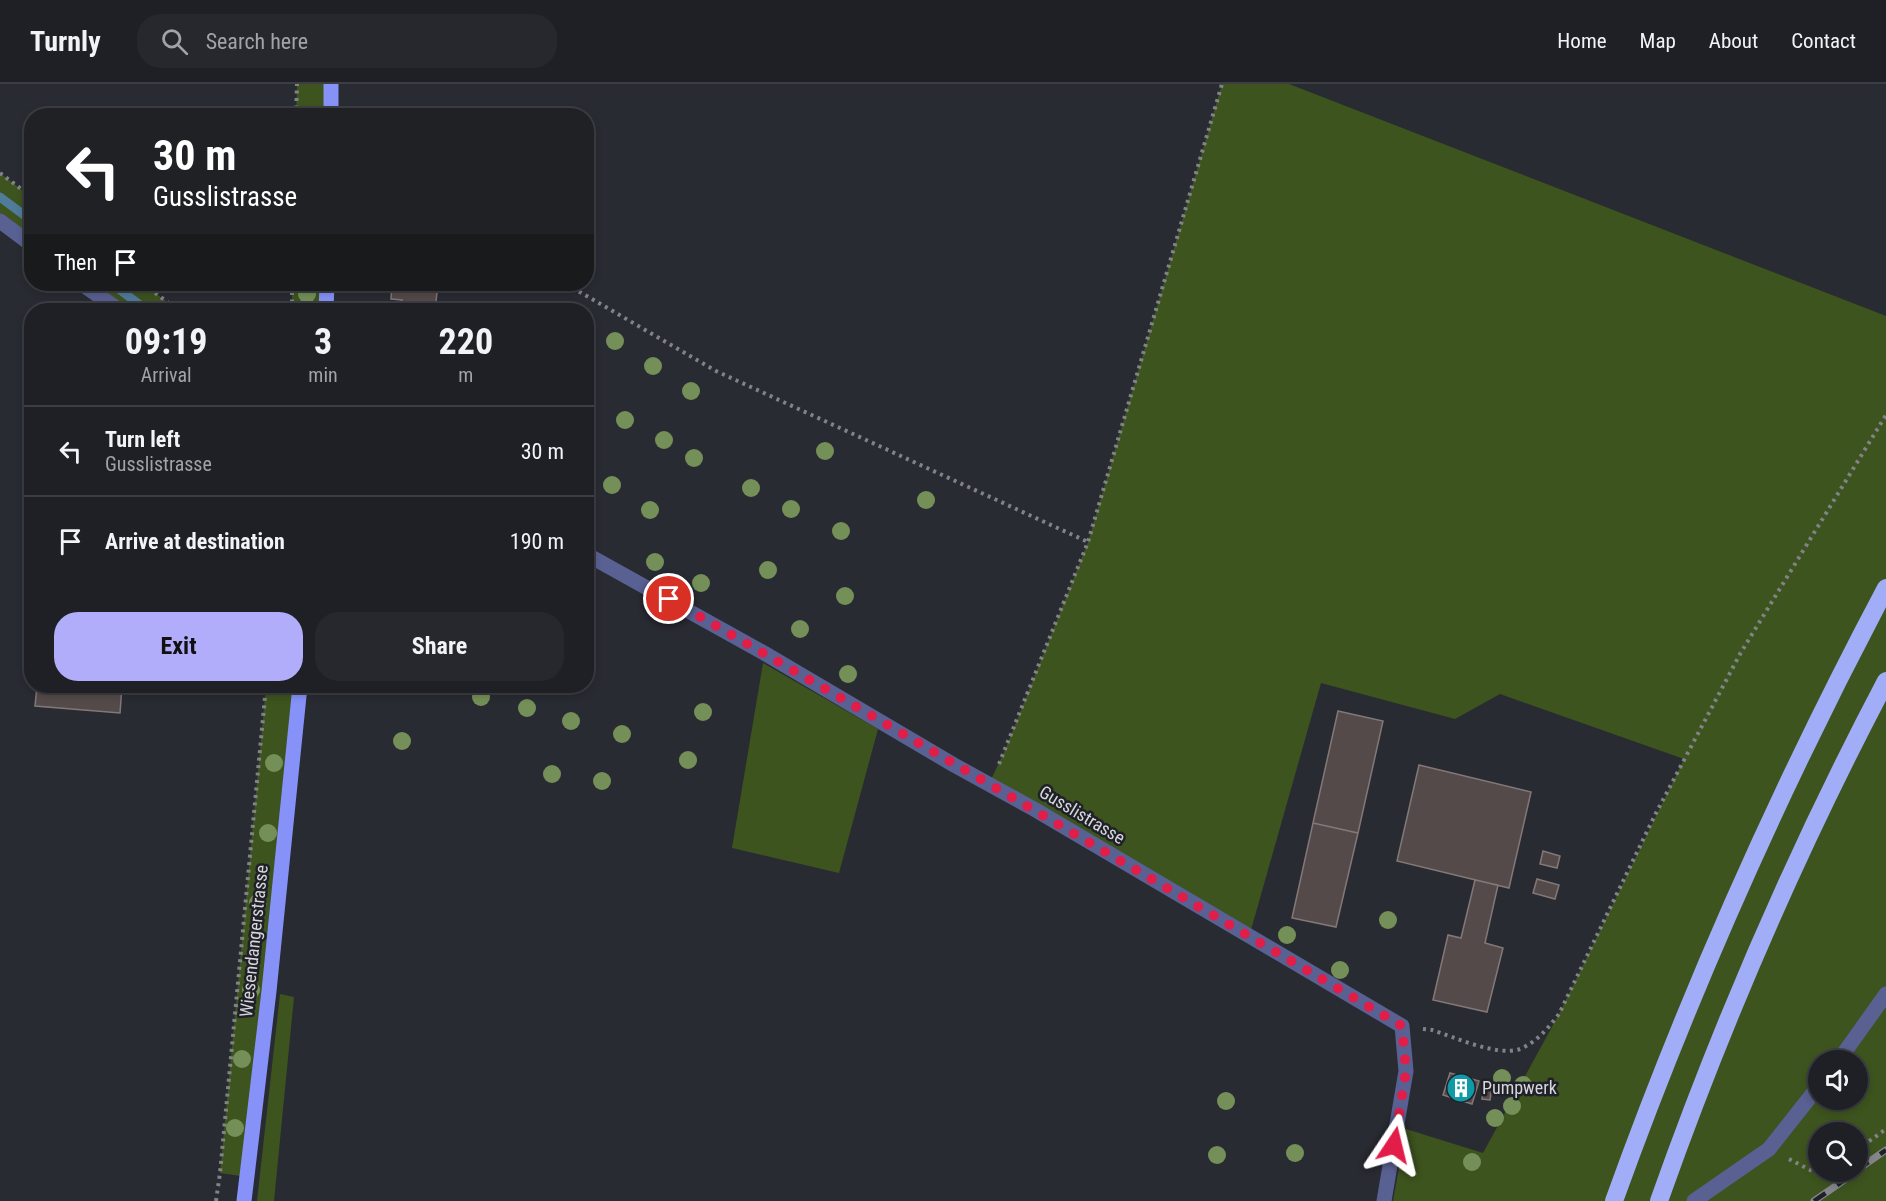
<!DOCTYPE html>
<style>
body{margin:0;font-family:"Roboto Condensed",sans-serif;background:#27282e;color:#f1f3f6;height:100vh;display:flex;flex-direction:column;font-size:22px;white-space:nowrap}
*{box-sizing:border-box;margin:0}
p{font-size:20px;color:#a1a3a7}
.icon{flex:none;width:33px;height:33px;fill:none;stroke:currentColor;stroke-width:2;stroke-linecap:round;stroke-linejoin:round}
.map{position:relative;flex:1;overflow:hidden}
.side{position:absolute;left:24px;top:219px;width:570px;height:390px;display:flex;flex-direction:column;background:#1f2026;border-radius:24px;box-shadow:0 3px 9px #0003,0 0 0 2px #3c3e43}
.side>*{flex:none}
.hud{position:absolute;left:24px;top:24px;width:570px;height:183px;border-radius:24px;box-shadow:0 3px 9px #0003,0 0 0 2px #3c3e43;background:#202124;color:#fff;overflow:hidden}
.fabs{position:absolute;left:1808px;top:966px;display:grid;gap:12px}
.fabs a{display:grid;place-items:center;width:60px;height:60px;border-radius:50%;background:#1f2026;box-shadow:0 3px 9px #0003,0 0 0 2px #3c3e43;font-size:30px}
.pin{position:absolute;display:grid;place-items:center;width:51px;height:51px;color:#fff;margin:-26px;border:3px solid #fff;border-radius:50%;box-shadow:0 2px 6px #0007}
.me{position:absolute;width:66px;margin:-33px;rotate:10deg;stroke-linejoin:round;filter:drop-shadow(0 0 4px #0008)}
.turn{display:flex;align-items:center;gap:21px;height:126px;padding:0 30px;font-size:27px}
.turn .icon{width:78px;height:78px;stroke-width:2.5}
.turn b{display:block;font-size:42px;line-height:51px}
.then{display:flex;align-items:center;height:57px;padding:0 30px;background:#0003;gap:12px;font-size:22px}
.eta{display:flex;justify-content:space-evenly;align-items:center;height:102px;text-align:center}
.eta b{font-size:36px;font-weight:700;line-height:42px}
.button{display:flex;gap:12px;margin-top:auto;padding:12px 30px}
.button a{flex:1;height:69px;border-radius:24px;background:#b1adfa;color:#111;font-size:24px;font-weight:700;line-height:69px;text-align:center}
.button a+a{background:#27282e;color:#f1f3f6}
ul{padding:0;list-style:none}
li{display:flex;align-items:center;gap:18px;height:90px;padding:0 30px;border-top:2px solid #3c3e43}
li div{flex:1}
li b{display:block;font-size:22px}
li em{font-style:normal}
header{display:flex;align-items:center;gap:36px;box-sizing:border-box;height:84px;padding:0 30px;background:#1f2026;border-bottom:2px solid #3c3e43}
header strong{font-size:28px}
nav{display:flex;gap:33px;margin-inline-start:auto;font-size:21px}
.search{width:420px;height:54px;background:#27282e;display:flex;align-items:center;gap:15px;box-sizing:border-box;padding:0 21px;border-radius:24px;color:#a1a3a7;font-size:22px}
.map>svg:first-child{display:block}
</style>
<header>
<strong>Turnly</strong>
<div class="search"><svg class="icon" aria-label="search" viewBox="0 0 24 24"><circle cx="10" cy="10" r="6"/><path d="M15 15l6 6"/></svg>Search here</div>
<nav><a>Home</a><a>Map</a><a>About</a><a>Contact</a></nav>
</header>
<div class="map">
<svg width="1886" height="1117" viewBox="0 0 1886 1117">
<rect width="100%" height="100%" fill="#292b32"/>
<path fill="#3d541e" fill-rule="evenodd" d="M297,0H331V31L296,32Z
M1222,0H1289L1886,232V1117H1393L1406,1045L1483,1069L1559,930L1684,675L1500,610L1455,635L1321,599L1249,853L989,700L1005,666L1088,458ZM1818,976H1857V1016H1818ZM1818,1048H1857V1088H1818Z
M0,89L31,113V161L0,137Z
M82,200H143L178,226H119Z
M292,200H327L326,226H292Z
M763,579L878,645L839,789L732,764Z
M266,602H300L248,1093L220,1089Z
M280,910L294,913L274,1117H257Z"/>
<g fill="none" stroke-linecap="round" stroke-linejoin="round">
<path stroke="#507b9b" stroke-width="9" d="M0,113L32,137
M112,200L147,226"/>
</g>
<path fill="#554a4a" stroke="#837878" stroke-width="1.5" d="M392,200H438L435,226H401L402,216L391,215Z
M37,602H122L120,629L35,622Z
M1338,627L1383,637L1358,749L1313,739Z
M1419,681L1531,708L1509,804L1397,777Z
M1313,739L1358,749L1336,843L1292,834Z
M1543,767L1560,772L1557,784L1540,780Z
M1537,795L1559,801L1555,815L1533,809Z
M1475,796L1498,801L1485,859L1503,864L1487,928L1433,916L1448,851L1461,854Z
M1450,989L1479,997L1472,1020L1443,1011Z
M1484,1001L1492,1002L1490,1016L1482,1015Z"/>
<g fill="none" stroke-linecap="round" stroke-linejoin="round">
<path stroke="#818389" stroke-width="4" stroke-dasharray="3 4.5" stroke-linecap="butt" d="M296,32L297,0
M0,89L32,113
M143,200L178,226
M566,200L716,287L1088,458
M292,226V200
M999,680L1088,458L1222,0
M1423,945L1432,946C1454,953 1498,973 1520,965C1537,958 1548,944 1559,930L1655,731L1740,570L1886,331
M1857,1066L1886,1045
M1789,1075L1816,1089L1825,1088
M216,1117L220,1089L266,602"/>
<path stroke="#596092" stroke-width="15" d="M0,137L32,161
M82,200L119,226
M586,470L764,569L954,681L1034,725L1402,942L1406,987L1384,1117
M1839,976L1886,910
M1694,1117L1769,1065L1818,1003"/>
<path stroke="#8692f8" stroke-width="15" d="M331,32V0
M326,226L327,200
M244,1117L269,907L300,602"/>
<path stroke="#a1adf6" stroke-width="18" d="M1614,1117C1690,906 1781,702 1886,504
M1659,1117C1722,939 1798,764 1886,597"/>
<g stroke="#84868c" stroke-width="7">
<path id="rail" d="M1857,1086L1886,1066
M1814,1117L1856,1088"/>
</g>
<use href="#rail" stroke="#202128" stroke-width="4.5" stroke-dasharray="14" stroke-linecap="butt"/>
</g>
<g fill="#749058">
<circle cx="307" cy="210" r="9"/>
<circle cx="615" cy="257" r="9"/>
<circle cx="653" cy="282" r="9"/>
<circle cx="691" cy="307" r="9"/>
<circle cx="625" cy="336" r="9"/>
<circle cx="664" cy="356" r="9"/>
<circle cx="825" cy="367" r="9"/>
<circle cx="694" cy="374" r="9"/>
<circle cx="612" cy="401" r="9"/>
<circle cx="751" cy="404" r="9"/>
<circle cx="926" cy="416" r="9"/>
<circle cx="791" cy="425" r="9"/>
<circle cx="650" cy="426" r="9"/>
<circle cx="841" cy="447" r="9"/>
<circle cx="655" cy="478" r="9"/>
<circle cx="768" cy="486" r="9"/>
<circle cx="701" cy="499" r="9"/>
<circle cx="845" cy="512" r="9"/>
<circle cx="800" cy="545" r="9"/>
<circle cx="848" cy="590" r="9"/>
<circle cx="481" cy="613" r="9"/>
<circle cx="527" cy="624" r="9"/>
<circle cx="703" cy="628" r="9"/>
<circle cx="571" cy="637" r="9"/>
<circle cx="622" cy="650" r="9"/>
<circle cx="402" cy="657" r="9"/>
<circle cx="688" cy="676" r="9"/>
<circle cx="274" cy="679" r="9"/>
<circle cx="552" cy="690" r="9"/>
<circle cx="602" cy="697" r="9"/>
<circle cx="268" cy="749" r="9"/>
<circle cx="258" cy="819" r="9"/>
<circle cx="1388" cy="836" r="9"/>
<circle cx="1287" cy="851" r="9"/>
<circle cx="1340" cy="886" r="9"/>
<circle cx="251" cy="906" r="9"/>
<circle cx="242" cy="975" r="9"/>
<circle cx="1502" cy="994" r="9"/>
<circle cx="1523" cy="1001" r="9"/>
<circle cx="1226" cy="1017" r="9"/>
<circle cx="1512" cy="1022" r="9"/>
<circle cx="1495" cy="1034" r="9"/>
<circle cx="235" cy="1044" r="9"/>
<circle cx="1295" cy="1069" r="9"/>
<circle cx="1217" cy="1071" r="9"/>
<circle cx="1472" cy="1078" r="9"/>
</g>
<g fill="none" stroke-linecap="round" stroke-linejoin="round">
<path stroke="#e11d48" stroke-width="10" stroke-dasharray="0 18" d="M669,515C914,655 1158,799 1402,942L1406,987L1394,1061"/>
</g>
<defs>
<g id="building-disc" transform="scale(1.5)"><circle r="9.5" fill="#0f9aa8" stroke="#202128"/><path d="M-4-6H4V6H1V3H-1V6H-4ZM-2.5-4.3h1.7v1.8h-1.7ZM.8-4.3h1.7v1.8H.8ZM-2.5-1h1.7V.8h-1.7ZM.8-1h1.7V.8H.8Z" fill="#fff"/></g>
</defs>
<g fill-rule="evenodd">
<use href="#building-disc" x="1461" y="1004"/>
</g>
<g text-anchor="middle" stroke-width="5" stroke-linejoin="round" paint-order="stroke">
<g font-size="18" fill="#d6d7dc" stroke="#202128">
<text transform="translate(1082 731) rotate(31)" y="6">Gusslistrasse</text>
<text transform="translate(254 857) rotate(-84)" y="6">Wiesendangerstrasse</text>
</g>
<g font-size="18" fill="#d6d7dc" stroke="#202128" text-anchor="start">
<text x="1482" y="1010">Pumpwerk</text>
</g>
</g>
</svg>
<div class="fabs">
<a><svg class="icon" aria-label="sound" viewBox="0 0 24 24"><path d="M4 9h4l5-4v14l-5-4H4zM17 9q2 3 0 6"/></svg></a>
<a><svg class="icon" aria-label="search" viewBox="0 0 24 24"><circle cx="10" cy="10" r="6"/><path d="M15 15l6 6"/></svg></a>
</div>
<div class="pin" style="left:669px;top:515px;background:#d93025"><svg class="icon" aria-label="arrive" viewBox="0 0 24 24"><path d="M6 21V4h12l-3 4 3 4H6"/></svg></div>
<svg class="me" style="left:1394px;top:1061px" viewBox="-20 -20 40 40"><path d="M0-17L14 15 0 8-14 15z" fill="#e11d48" stroke="#fff" stroke-width="4"/></svg>
<div class="hud">
<div class="turn"><svg class="icon" aria-label="left" viewBox="0 0 24 24"><path d="M17 20v-9H6M10 6l-5 5 5 5"/></svg><div><b>30 m</b>Gusslistrasse</div></div>
<div class="then">Then<svg class="icon" aria-label="arrive" viewBox="0 0 24 24"><path d="M6 21V4h12l-3 4 3 4H6"/></svg></div>
</div>
<section class="side">
<div class="eta">
<div><b>09:19</b><p>Arrival</p></div>
<div><b>3</b><p>min</p></div>
<div><b>220</b><p>m</p></div>
</div>
<ul>
<li><svg class="icon" aria-label="left" viewBox="0 0 24 24"><path d="M17 20v-9H6M10 6l-5 5 5 5"/></svg><div><b>Turn left</b><p>Gusslistrasse</p></div><em>30 m</em></li>
<li><svg class="icon" aria-label="arrive" viewBox="0 0 24 24"><path d="M6 21V4h12l-3 4 3 4H6"/></svg><div><b>Arrive at destination</b></div><em>190 m</em></li>
</ul>
<div class="button"><a>Exit</a><a>Share</a></div>
</section>
</div>
